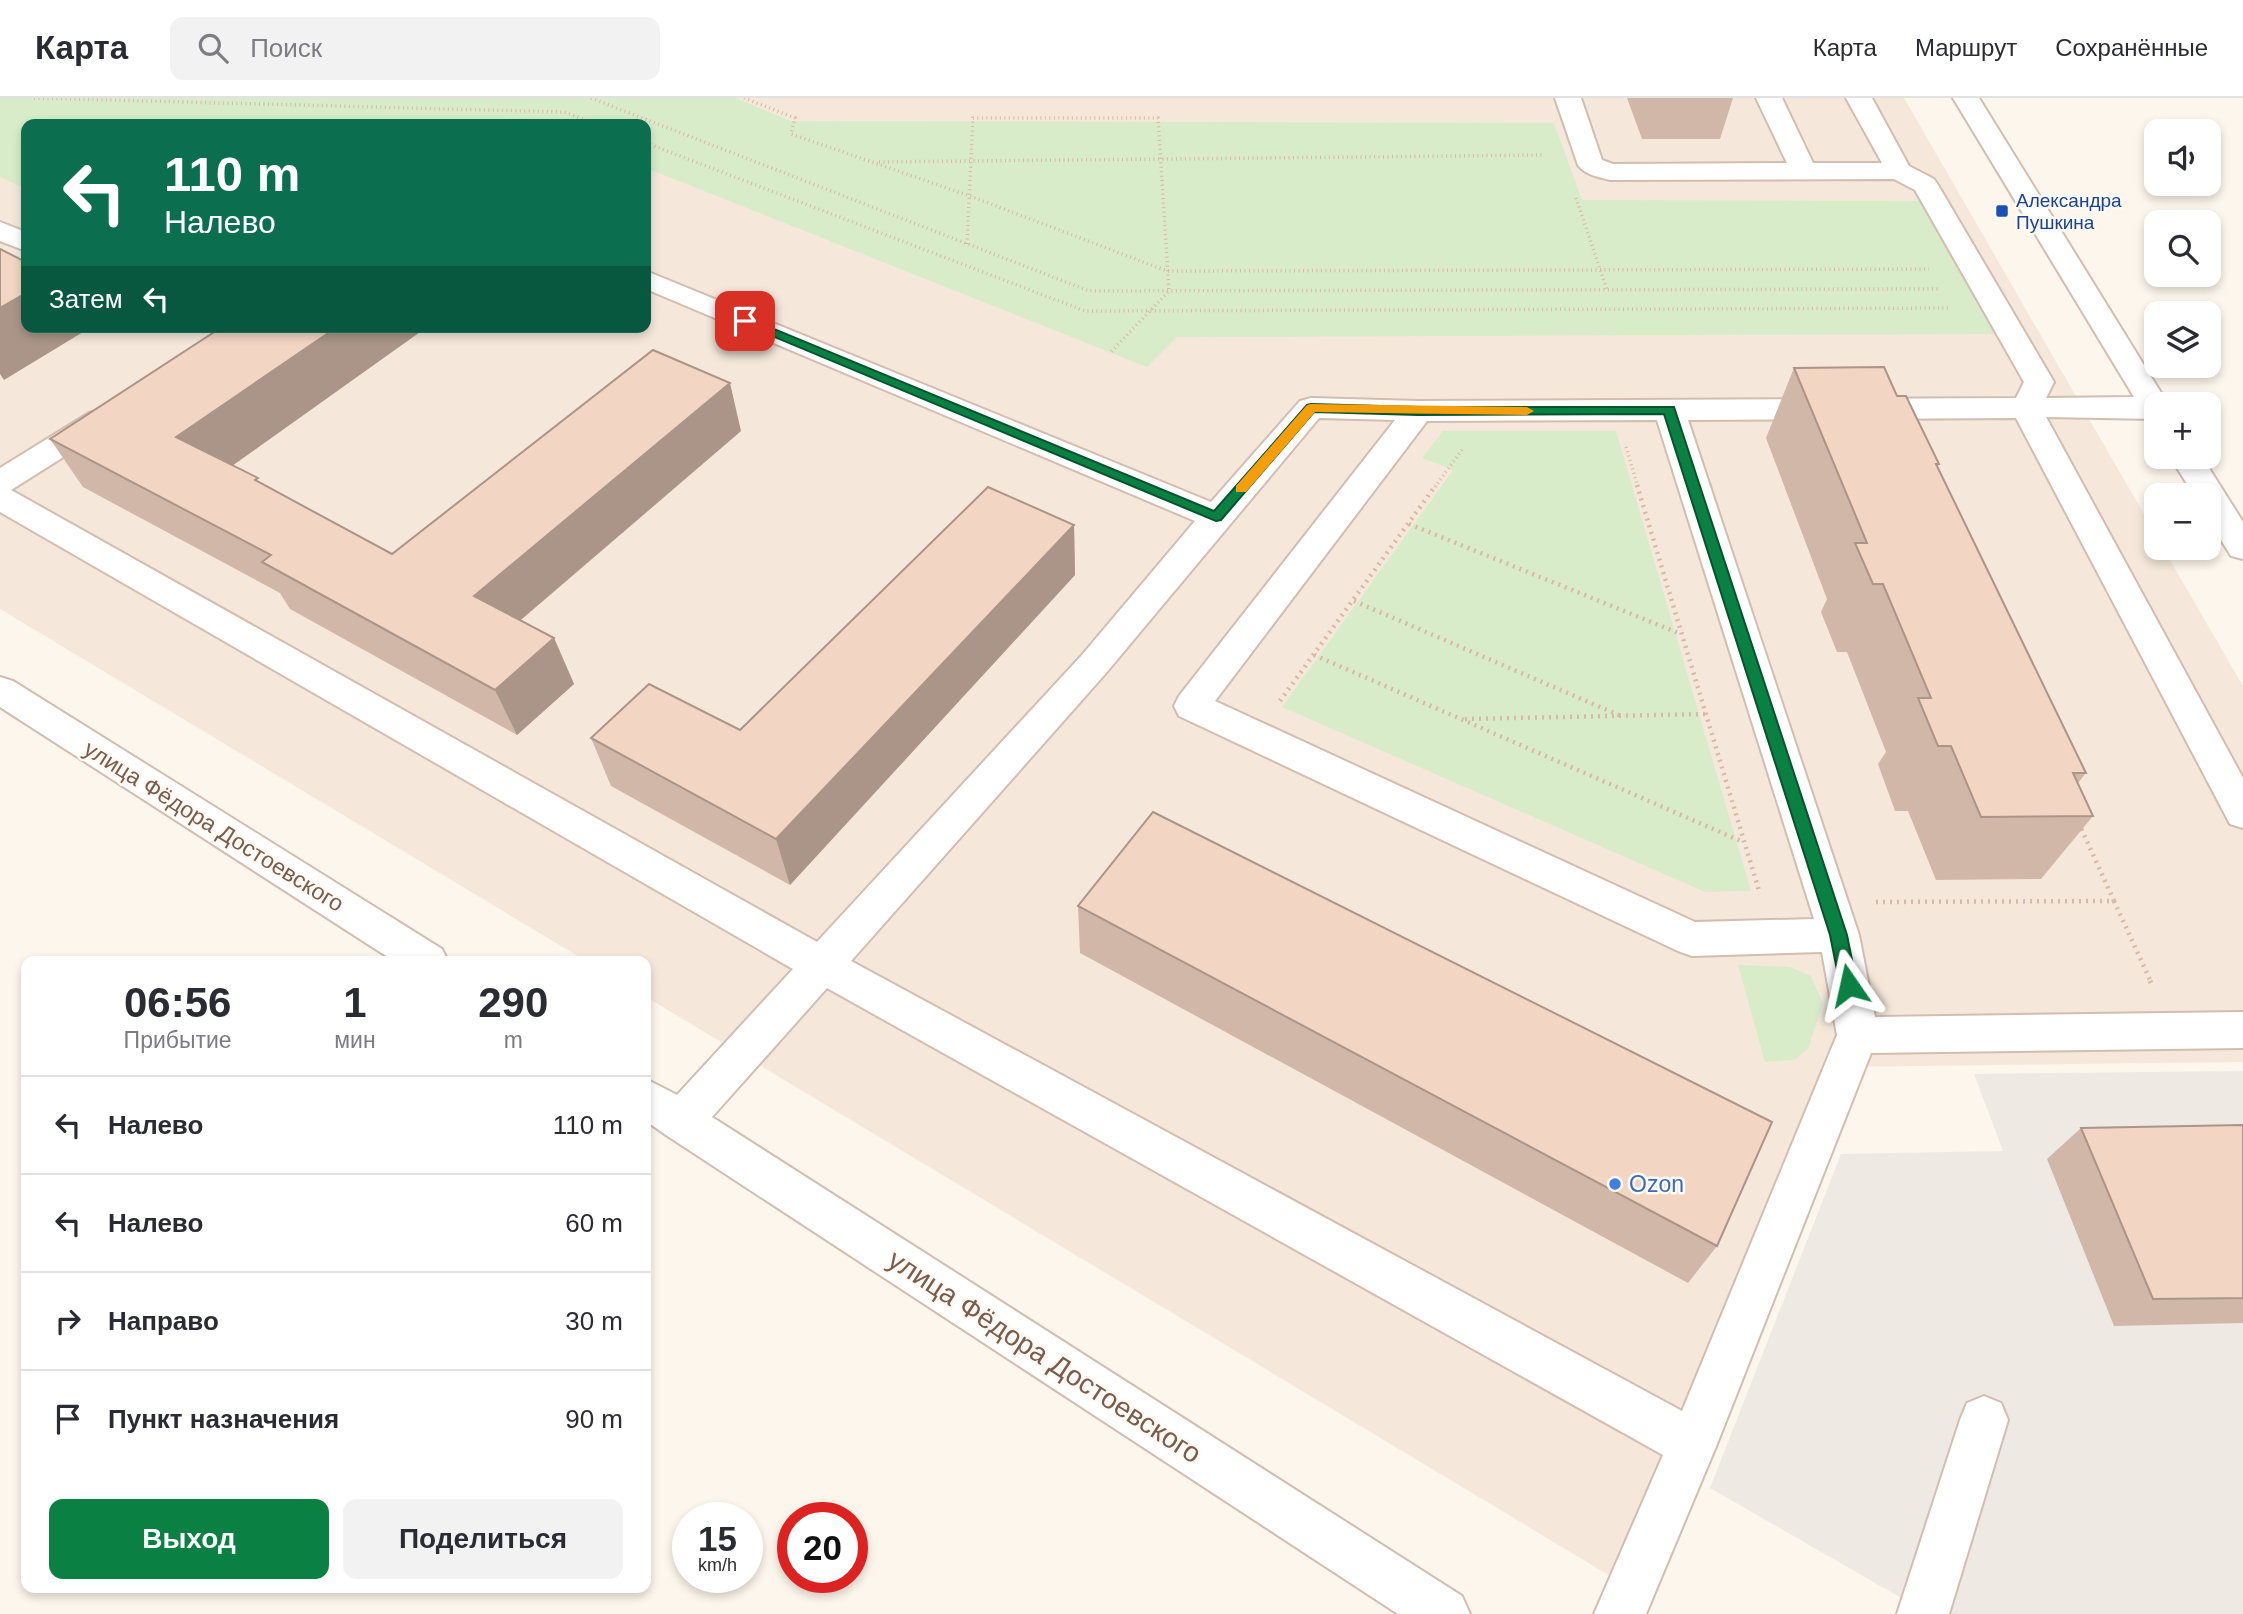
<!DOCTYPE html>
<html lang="ru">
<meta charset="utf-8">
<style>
body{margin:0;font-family:Helvetica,sans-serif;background:#f2f2f3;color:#2b2b33;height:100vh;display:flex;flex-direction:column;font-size:26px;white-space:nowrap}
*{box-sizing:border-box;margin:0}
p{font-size:23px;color:#7c7c81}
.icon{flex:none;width:38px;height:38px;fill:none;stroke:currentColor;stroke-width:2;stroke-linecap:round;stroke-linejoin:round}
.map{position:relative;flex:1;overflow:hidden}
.panel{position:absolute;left:21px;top:858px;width:630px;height:637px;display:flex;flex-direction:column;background:#fff;border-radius:14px;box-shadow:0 4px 10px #0003}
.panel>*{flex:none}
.top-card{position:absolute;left:21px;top:21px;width:630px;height:214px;border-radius:14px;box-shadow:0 4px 10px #0003;background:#0b6e4f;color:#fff;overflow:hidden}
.tools{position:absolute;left:2144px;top:21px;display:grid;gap:14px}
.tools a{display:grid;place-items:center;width:77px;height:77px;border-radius:14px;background:#fff;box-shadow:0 4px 10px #0003;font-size:35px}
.speed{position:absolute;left:672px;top:1404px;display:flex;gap:14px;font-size:35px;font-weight:700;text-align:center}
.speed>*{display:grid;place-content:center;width:91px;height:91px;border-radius:50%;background:#fff;box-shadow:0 4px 10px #0003;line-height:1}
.speed small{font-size:18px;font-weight:400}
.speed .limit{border:10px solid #d22;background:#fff;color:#111}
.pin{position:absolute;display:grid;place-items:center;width:60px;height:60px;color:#fff;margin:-30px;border-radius:14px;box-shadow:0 4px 10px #0006}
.me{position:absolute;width:77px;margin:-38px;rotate:349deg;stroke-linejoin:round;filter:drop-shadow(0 0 5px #0008)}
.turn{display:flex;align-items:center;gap:24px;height:147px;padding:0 28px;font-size:32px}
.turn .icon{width:91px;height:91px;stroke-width:2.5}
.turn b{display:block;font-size:49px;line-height:60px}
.then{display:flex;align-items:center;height:66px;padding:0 28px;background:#0003;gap:14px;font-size:26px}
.eta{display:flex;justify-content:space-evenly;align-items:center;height:119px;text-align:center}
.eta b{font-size:42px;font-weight:800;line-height:49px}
.cta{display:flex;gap:14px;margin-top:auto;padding:14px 28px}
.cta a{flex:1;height:80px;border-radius:14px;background:#0b8043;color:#fff;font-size:28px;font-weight:800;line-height:80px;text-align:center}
.cta a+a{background:#f2f2f3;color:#2b2b33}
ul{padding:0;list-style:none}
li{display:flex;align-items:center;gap:21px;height:98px;padding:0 28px;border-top:2px solid #e1e1e2}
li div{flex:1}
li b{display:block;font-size:26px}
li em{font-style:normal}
header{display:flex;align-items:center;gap:42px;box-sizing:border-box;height:98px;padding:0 35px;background:#fff;border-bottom:2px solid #e1e1e2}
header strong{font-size:33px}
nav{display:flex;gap:38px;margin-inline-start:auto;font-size:24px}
.search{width:490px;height:63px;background:#f2f2f3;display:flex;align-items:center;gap:18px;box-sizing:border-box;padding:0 24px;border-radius:14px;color:#7c7c81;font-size:26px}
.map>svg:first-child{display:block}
</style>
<header>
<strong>Карта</strong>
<div class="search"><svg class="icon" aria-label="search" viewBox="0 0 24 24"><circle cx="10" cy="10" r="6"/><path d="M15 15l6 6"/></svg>Поиск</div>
<nav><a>Карта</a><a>Маршрут</a><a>Сохранённые</a></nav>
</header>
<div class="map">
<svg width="2243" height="1516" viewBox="0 0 2243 1516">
<rect width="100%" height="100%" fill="#fdf6ec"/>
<path fill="#f5e8da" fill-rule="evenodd" d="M0,0H1904L2156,437V450H2163L2243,588V964L1835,969L1617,1482L646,899V863H586L0,511ZM26,26H646V229H26Z"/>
<path fill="#efe9e4" d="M2243,973V1516H1929L1710,1390L1841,1056L2003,1053L1974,976Z"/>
<path fill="#d8ecc9" d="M0,0H736L790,23L1554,25L1582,102L1920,103L1995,236L1177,239L1147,269L646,70V26H26V91L0,79Z
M1443,333H1616L1751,793L1705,794L1282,609L1453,372L1422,360Z
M1738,867L1790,869L1811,878L1823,906L1808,951L1794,962L1765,964Z"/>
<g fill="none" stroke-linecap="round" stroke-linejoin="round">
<g stroke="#d1beb0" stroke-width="4">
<path id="minor" d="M1555,0H1581L1602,62L1613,66L1787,65L1756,0H1782L1813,65H1882L1846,0H1872L1909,68L1934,81L1938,87L2054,284L2046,300L2134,299L1953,0H1979L2168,306H2156V321L2046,319L2243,680V730L2230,726L2016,320L1688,322L1859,837L1875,919L2243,914V950L1871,955L1717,1346L1646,1516H1594L1663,1357L827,890L712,1019L1462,1498L1470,1516H1398L666,1037L646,1023V981L677,997L793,871L0,414V370L89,315L100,312L111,315L115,322L111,329L11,392L817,844L1082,557L1195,423L646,191V173L1211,404L1300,303L1311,300L1418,303L2016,300L2024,284L1915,92L1894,81L1610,82C1599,79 1585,77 1578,67ZM1319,320L1395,322L1179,598L1174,608L1179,618L1678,853L1692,858L1822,854L1837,937L1682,1313L851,863L1106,575ZM1657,322L1814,821L1695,824L1215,603L1427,323Z
M0,124L26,134V153L0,143Z
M2170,359H2202L2243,424V461L2231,458L2208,421V397H2194Z
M0,579L13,583L442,851L448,863H394L0,609Z
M1984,1298L2001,1305L2008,1322L1949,1516H1897L1960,1322L1967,1305Z"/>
</g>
<path stroke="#d9b8a5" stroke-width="3.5" stroke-dasharray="1 3.5" stroke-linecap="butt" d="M34,0L564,14L596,26
M591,0L1089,193L1939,191
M744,0L795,20L791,36L970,98L1167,173L1929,171
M646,45L1085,213L1951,210
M879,64L1545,57
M1576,100L1607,192
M967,146L973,20H1158L1169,193L1109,256
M1626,349L1638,389
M1435,389L1464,349"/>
<path stroke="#d9b8a5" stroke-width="4.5" stroke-dasharray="2 5" stroke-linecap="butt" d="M1637,387L1760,796
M1409,426L1681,536
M1354,503L1621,618
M1314,557L1743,744
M1280,603L1436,387
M1465,621L1705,616
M2114,803L2151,884
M1876,804L2114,803L2080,728"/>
<path stroke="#d9b8a5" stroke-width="5" stroke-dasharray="2 6" stroke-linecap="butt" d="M2150,883L2153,889"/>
<use href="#minor" fill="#fff" fill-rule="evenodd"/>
</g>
<path fill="#d1b7a8" d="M1627,0H1733L1720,41H1642Z
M222,229H427L232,368L260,385L392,456L741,333L521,522L554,540L574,586L517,637L290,511L280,495L83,389L50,341Z
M1794,270L1897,298L1939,366L1937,369L2086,675L2078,685L2093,718L2041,781L1936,782L1908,713H1895L1878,666L1886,654L1847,554H1837L1821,514L1827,501L1766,340Z
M1074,427L1075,477L790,787L611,688L591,640L740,632Z
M1078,808L1717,1148L1688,1185L1080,855Z
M2243,1027V1225L2114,1228L2047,1061L2081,1030Z"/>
<path fill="#aa9588" d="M26,195V229H87L88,231L4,282L0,276V210Z
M337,229H427L205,387L176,339Z
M730,285L741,333L495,544L474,498Z
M1074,427L1075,477L790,787L776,741Z
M554,540L574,586L517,637L495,592Z"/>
<path fill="#f3d5c3" stroke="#aa9588" stroke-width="2" d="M0,151L26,164V195L0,210Z
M222,229H337L176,339L258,380L255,382L392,456L653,252L730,285L474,498L554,540L495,592L262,464L271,457L50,341Z
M1884,269L1897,298H1906L1939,366H1936L2086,675H2073L2093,718L1981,719L1951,648H1938L1918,600H1931L1883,486H1873L1855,445H1867L1794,270Z
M988,389L1074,427L776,741L591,640L649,586L740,632Z
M1153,714L1772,1024L1717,1148L1078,808Z
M2243,1027V1200L2153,1201L2081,1030Z"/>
<path fill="#0b8043" stroke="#07532c" stroke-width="2" d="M745,219L1214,413L1307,307L1311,306L1418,309H1674L1847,837L1857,887L1854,892L1849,894L1843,892L1840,887L1830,837L1664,316L1418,317L1314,314L1221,422L1216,423L741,225L739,223Z"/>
<path fill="#f59e0b" d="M1311,306L1527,309L1534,313L1527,317L1315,314L1246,394H1236V388L1307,307Z"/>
<rect fill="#1a4fb4" stroke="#fffaf3" stroke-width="2.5" x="1995" y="106" width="14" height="14" rx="3.5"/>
<circle fill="#3f7fe0" stroke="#fffaf3" stroke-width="2.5" cx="1615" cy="1086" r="7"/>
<g text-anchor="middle" stroke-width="5" stroke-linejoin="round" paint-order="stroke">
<g font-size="19" fill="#164399" stroke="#fffaf3" text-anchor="start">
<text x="2016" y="109">Александра<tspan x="2016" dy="22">Пушкина</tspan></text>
</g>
<g font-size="23" fill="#7a5c4d" stroke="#fffaf3">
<text transform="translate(214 728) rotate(32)" y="8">улица Фёдора Достоевского</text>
</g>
<g font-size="23" fill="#366cbe" stroke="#fffaf3" text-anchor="start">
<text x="1629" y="1094">Ozon</text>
</g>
<g font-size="28" fill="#7a5c4d" stroke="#fffaf3">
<text transform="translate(1045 1258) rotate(33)" y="10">улица Фёдора Достоевского</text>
</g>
</g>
</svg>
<div class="tools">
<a><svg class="icon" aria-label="sound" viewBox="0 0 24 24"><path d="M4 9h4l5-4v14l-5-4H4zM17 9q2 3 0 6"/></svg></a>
<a><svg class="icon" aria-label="search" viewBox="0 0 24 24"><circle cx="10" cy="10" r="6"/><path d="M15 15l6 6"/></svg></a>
<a><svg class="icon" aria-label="layers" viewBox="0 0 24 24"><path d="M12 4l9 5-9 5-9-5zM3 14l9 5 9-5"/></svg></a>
<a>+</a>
<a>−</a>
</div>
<div class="speed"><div>15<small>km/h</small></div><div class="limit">20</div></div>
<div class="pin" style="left:745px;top:223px;background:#d93025"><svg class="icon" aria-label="arrive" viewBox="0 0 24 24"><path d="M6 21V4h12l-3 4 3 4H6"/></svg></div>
<svg class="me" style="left:1849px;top:887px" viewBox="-20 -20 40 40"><path d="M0-17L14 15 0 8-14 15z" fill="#0b8043" stroke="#fff" stroke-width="4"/></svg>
<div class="top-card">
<div class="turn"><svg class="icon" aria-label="left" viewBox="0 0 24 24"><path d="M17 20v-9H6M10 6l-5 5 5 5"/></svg><div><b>110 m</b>Налево</div></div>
<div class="then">Затем<svg class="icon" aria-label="left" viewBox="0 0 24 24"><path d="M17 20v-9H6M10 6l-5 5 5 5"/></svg></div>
</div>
<section class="panel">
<div class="eta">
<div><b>06:56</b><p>Прибытие</p></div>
<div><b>1</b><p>мин</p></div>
<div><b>290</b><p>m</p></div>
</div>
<ul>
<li><svg class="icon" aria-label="left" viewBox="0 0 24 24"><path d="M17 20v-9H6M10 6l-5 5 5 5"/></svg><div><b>Налево</b></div><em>110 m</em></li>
<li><svg class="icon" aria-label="left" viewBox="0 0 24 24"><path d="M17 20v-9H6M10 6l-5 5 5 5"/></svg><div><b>Налево</b></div><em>60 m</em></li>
<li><svg class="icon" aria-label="right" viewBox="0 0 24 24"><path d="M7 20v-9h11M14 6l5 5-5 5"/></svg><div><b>Направо</b></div><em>30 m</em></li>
<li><svg class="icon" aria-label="arrive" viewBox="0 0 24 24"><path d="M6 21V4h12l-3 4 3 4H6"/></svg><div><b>Пункт назначения</b></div><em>90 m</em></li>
</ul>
<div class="cta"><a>Выход</a><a>Поделиться</a></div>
</section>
</div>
